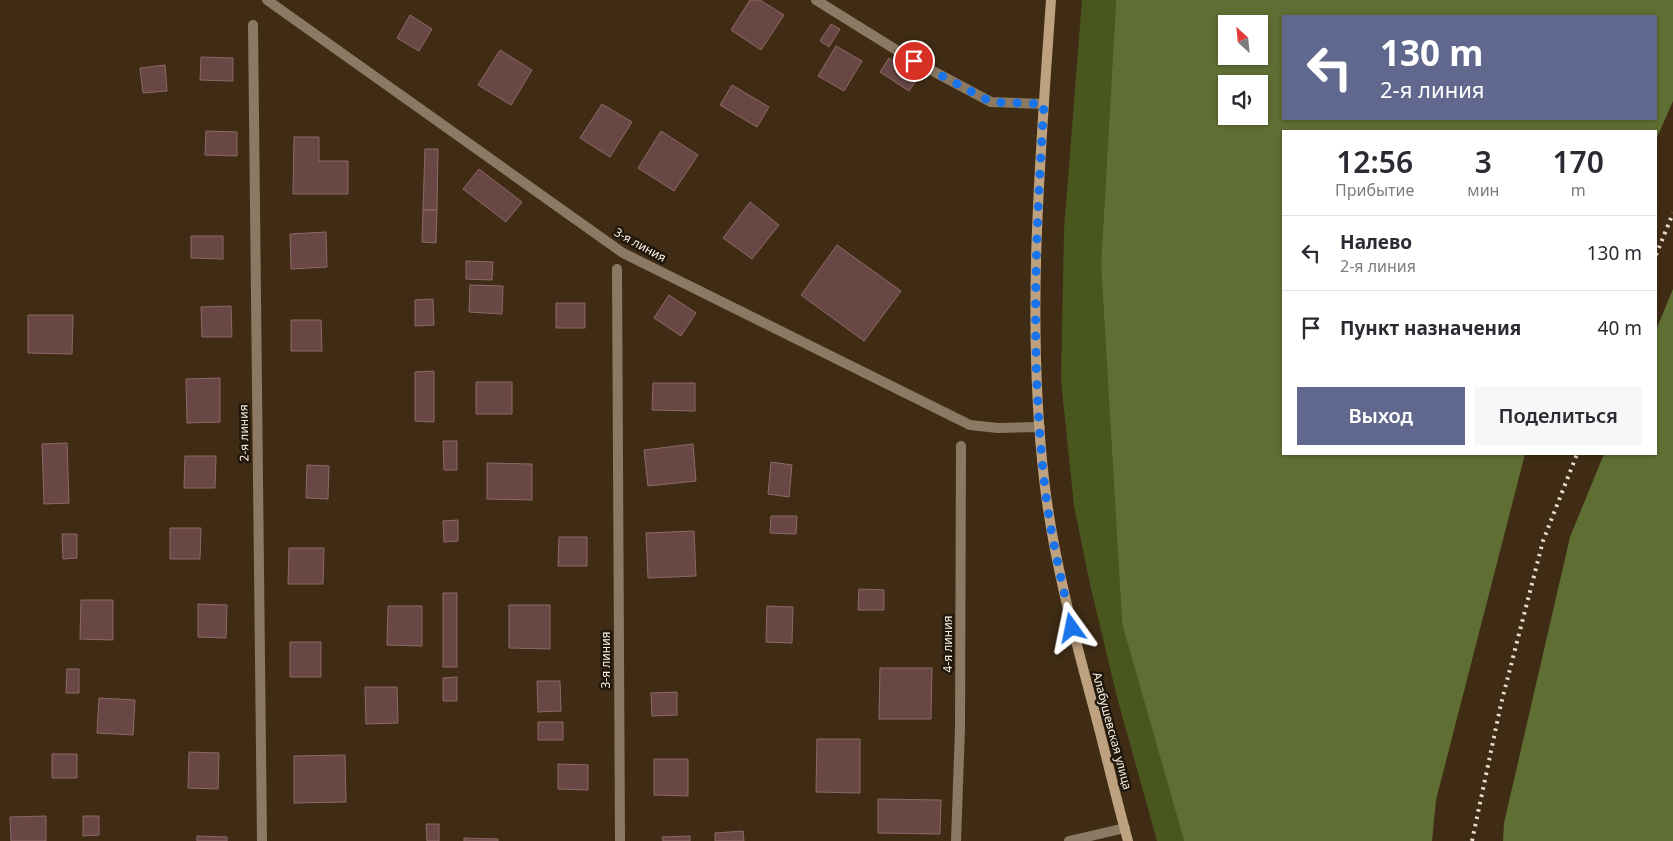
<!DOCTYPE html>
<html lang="ru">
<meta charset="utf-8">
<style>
body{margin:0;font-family:"Noto Sans",sans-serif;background:#f7f7f7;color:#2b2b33;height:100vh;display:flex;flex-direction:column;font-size:19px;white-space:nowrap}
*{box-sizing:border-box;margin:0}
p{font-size:16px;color:#7c7c81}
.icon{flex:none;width:28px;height:28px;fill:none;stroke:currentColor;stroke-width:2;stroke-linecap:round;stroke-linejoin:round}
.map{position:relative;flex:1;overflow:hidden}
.panel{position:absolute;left:1282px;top:130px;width:375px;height:325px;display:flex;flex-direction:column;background:#fff;border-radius:0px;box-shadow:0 1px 4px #0004}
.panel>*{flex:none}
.guide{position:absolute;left:1282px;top:15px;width:375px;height:105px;border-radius:0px;box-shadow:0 1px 4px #0004;background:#61688e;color:#fff;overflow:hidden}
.needle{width:32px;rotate:333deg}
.tools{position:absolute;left:1218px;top:15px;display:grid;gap:10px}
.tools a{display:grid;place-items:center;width:50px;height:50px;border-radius:0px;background:#fff;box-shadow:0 1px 4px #0004;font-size:25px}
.pin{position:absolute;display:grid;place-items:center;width:42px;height:42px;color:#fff;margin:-21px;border:2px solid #fff;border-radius:50%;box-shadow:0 1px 5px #0007}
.me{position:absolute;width:55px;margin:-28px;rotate:348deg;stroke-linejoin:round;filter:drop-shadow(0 0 4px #0008)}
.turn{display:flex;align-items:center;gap:18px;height:105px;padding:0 15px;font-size:22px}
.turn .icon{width:65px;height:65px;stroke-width:2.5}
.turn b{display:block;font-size:35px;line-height:42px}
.eta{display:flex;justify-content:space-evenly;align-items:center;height:85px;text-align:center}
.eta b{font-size:30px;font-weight:600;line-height:35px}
.action{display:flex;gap:10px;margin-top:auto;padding:10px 15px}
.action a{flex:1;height:58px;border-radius:0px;background:#61688e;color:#fff;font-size:20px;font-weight:600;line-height:58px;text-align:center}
.action a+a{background:#f7f7f7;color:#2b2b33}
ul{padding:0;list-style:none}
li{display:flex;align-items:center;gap:15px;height:75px;padding:0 15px;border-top:1px solid #e1e1e2}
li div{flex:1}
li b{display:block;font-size:19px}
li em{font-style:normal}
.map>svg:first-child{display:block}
</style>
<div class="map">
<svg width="1673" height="841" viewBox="0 0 1673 841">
<rect width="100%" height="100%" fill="#402c15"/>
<path fill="#49571e" d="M1082,0H1116L1101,264L1122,624L1184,841H1157L1117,697L1090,584L1074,506L1061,380L1064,230Z"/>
<path fill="#5f6e33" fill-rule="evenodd" d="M1116,0H1673V101L1656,140V131H1284V454H1525L1436,800L1432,841H1184L1122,624L1101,264ZM1284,16H1656V119H1284ZM1226,24H1259V56H1226ZM1226,84H1259V116H1226Z
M1673,289V841H1503L1504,823L1570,537L1604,454H1656V330Z"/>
<path fill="#684745" stroke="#8d6967" d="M750,0H760L784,15L761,50L731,30Z
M410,15L432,29L419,51L397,38Z
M831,24L840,29L829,47L820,41Z
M836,46L862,61L844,91L818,76Z
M500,50L532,70L511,105L478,85Z
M201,57L233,58V81L200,80Z
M889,58L919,77L909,91L880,72Z
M165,65L167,91L143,93L140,68Z
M732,85L769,107L757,127L720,105Z
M602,104L632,122L610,157L580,138Z
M206,131L237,132V156L205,155Z
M661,131L698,155L674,191L638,168Z
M294,137H319V161H348V194H293Z
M425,149H438L437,210H423Z
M479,169L522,202L506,222L463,189Z
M750,202L779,225L752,259L723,238Z
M423,210H437L436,243L422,242Z
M326,232L327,267L291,269L290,234Z
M191,236H223V259L191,258Z
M837,245L901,291L864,341L801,295Z
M466,261L493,262L492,280L466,279Z
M470,285L503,286L502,314L469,312Z
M669,295L696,313L681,336L654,318Z
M433,299L434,325L415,326V300Z
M556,303H585V328H556Z
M231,306L232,337H202L201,307Z
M28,315H73L72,354L28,353Z
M291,320H321L322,351H291Z
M434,371V422L415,421V372Z
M220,378V422L187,423L186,379Z
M476,382H512V414H476Z
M653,383H695V411L652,410Z
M443,441H457V470H444Z
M67,443L69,503L44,504L42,444Z
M693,444L696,481L648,486L644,450Z
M185,456H216L215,488H184Z
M771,462L792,465L789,497L768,494Z
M487,463L532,464V500L487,499Z
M307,465L329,466L328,499L306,498Z
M771,516H797L796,534L770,533Z
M458,520V541L444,542L443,521Z
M170,528H201L200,559H170Z
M694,531L696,576L648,578L646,533Z
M62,534H77V558L63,559Z
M559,537H587V566H558Z
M289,548H324L323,584H288Z
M859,589L884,590V610H858Z
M443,593H457V667H443Z
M81,600H113V640L80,639Z
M198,604L227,605L226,638L198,637Z
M509,605H550V649L509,648Z
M388,606H422V646L387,645Z
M767,606L793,607L792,643L766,642Z
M290,642H321V677H290Z
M880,668H932L931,719H879Z
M67,669H79V693H66Z
M457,677V701H443V678Z
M537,681H560L561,711L538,712Z
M365,687H397L398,723L366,724Z
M677,692V715L652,716L651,693Z
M99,698L135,700L133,735L97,733Z
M538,722H563V740H538Z
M817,739H860V793L816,792Z
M189,752L219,753L218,789L188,788Z
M52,754H77V778H52Z
M345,755L346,802L294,803V756Z
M654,759H688V796L654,795Z
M558,764L588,765V790L558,789Z
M878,799L941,800L940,834L878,833Z
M46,816V841H11L10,817Z
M83,816H99V835L83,836Z
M426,824H439V841H427Z
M743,831L744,841H715V833Z
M197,836L227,837V841H197Z
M690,836V841H663L662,837Z
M464,838L498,839V841H464Z"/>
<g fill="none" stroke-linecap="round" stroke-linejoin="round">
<path stroke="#8b7963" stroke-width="10" d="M267,0L623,253L970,425L998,428L1040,427
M816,0L914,61L991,102L1044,104
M253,25L262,841
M617,269L620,841
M956,841L960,728L961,446
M1069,841L1125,828"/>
<path stroke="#bea27f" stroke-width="10" d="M1051,0C1040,159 1026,320 1044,479C1053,558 1074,635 1095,713C1106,755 1116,798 1128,841"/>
<path stroke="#e9dccd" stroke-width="4" stroke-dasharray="2.5 5" stroke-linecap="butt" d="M1656,255L1673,213
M1472,841L1501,704L1543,541L1577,454"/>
</g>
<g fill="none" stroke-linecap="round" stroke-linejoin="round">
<path stroke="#1a73e8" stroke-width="9" stroke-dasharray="0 16.2" d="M914,61L991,102L1044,104C1036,228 1030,354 1044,479C1049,529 1061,578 1072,628"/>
</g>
<g text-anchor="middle" stroke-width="5" stroke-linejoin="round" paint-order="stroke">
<g font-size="12" fill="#fdf0e2" stroke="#20170d">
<text transform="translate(640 245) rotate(29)" y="4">3-я линия</text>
<text transform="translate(244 433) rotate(-91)" y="4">2-я линия</text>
<text transform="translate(948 644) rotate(-90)" y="4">4-я линия</text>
<text transform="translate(606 660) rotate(-90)" y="4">3-я линия</text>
<text transform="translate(1112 731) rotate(75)" y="4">Алабушевская улица</text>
</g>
</g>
</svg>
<div class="tools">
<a><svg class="needle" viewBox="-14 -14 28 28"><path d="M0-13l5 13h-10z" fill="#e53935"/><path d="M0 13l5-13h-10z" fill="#7c7c81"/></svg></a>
<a><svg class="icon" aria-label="sound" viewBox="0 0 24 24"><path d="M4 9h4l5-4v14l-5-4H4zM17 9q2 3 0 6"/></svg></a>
</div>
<div class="pin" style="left:914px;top:61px;background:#d93025"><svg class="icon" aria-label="arrive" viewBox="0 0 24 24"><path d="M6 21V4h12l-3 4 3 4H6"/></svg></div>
<svg class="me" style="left:1072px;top:628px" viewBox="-20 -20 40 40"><path d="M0-17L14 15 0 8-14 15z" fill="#1a73e8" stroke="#fff" stroke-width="4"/></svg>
<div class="guide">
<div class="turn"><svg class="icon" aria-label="left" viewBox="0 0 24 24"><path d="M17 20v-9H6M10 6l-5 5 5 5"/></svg><div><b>130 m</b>2-я линия</div></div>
</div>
<section class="panel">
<div class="eta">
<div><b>12:56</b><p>Прибытие</p></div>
<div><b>3</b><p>мин</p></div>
<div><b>170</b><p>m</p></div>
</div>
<ul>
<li><svg class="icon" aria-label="left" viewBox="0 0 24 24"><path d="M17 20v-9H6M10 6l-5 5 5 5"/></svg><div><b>Налево</b><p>2-я линия</p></div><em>130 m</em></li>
<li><svg class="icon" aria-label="arrive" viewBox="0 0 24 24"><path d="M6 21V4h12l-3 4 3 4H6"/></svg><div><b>Пункт назначения</b></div><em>40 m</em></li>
</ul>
<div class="action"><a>Выход</a><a>Поделиться</a></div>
</section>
</div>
